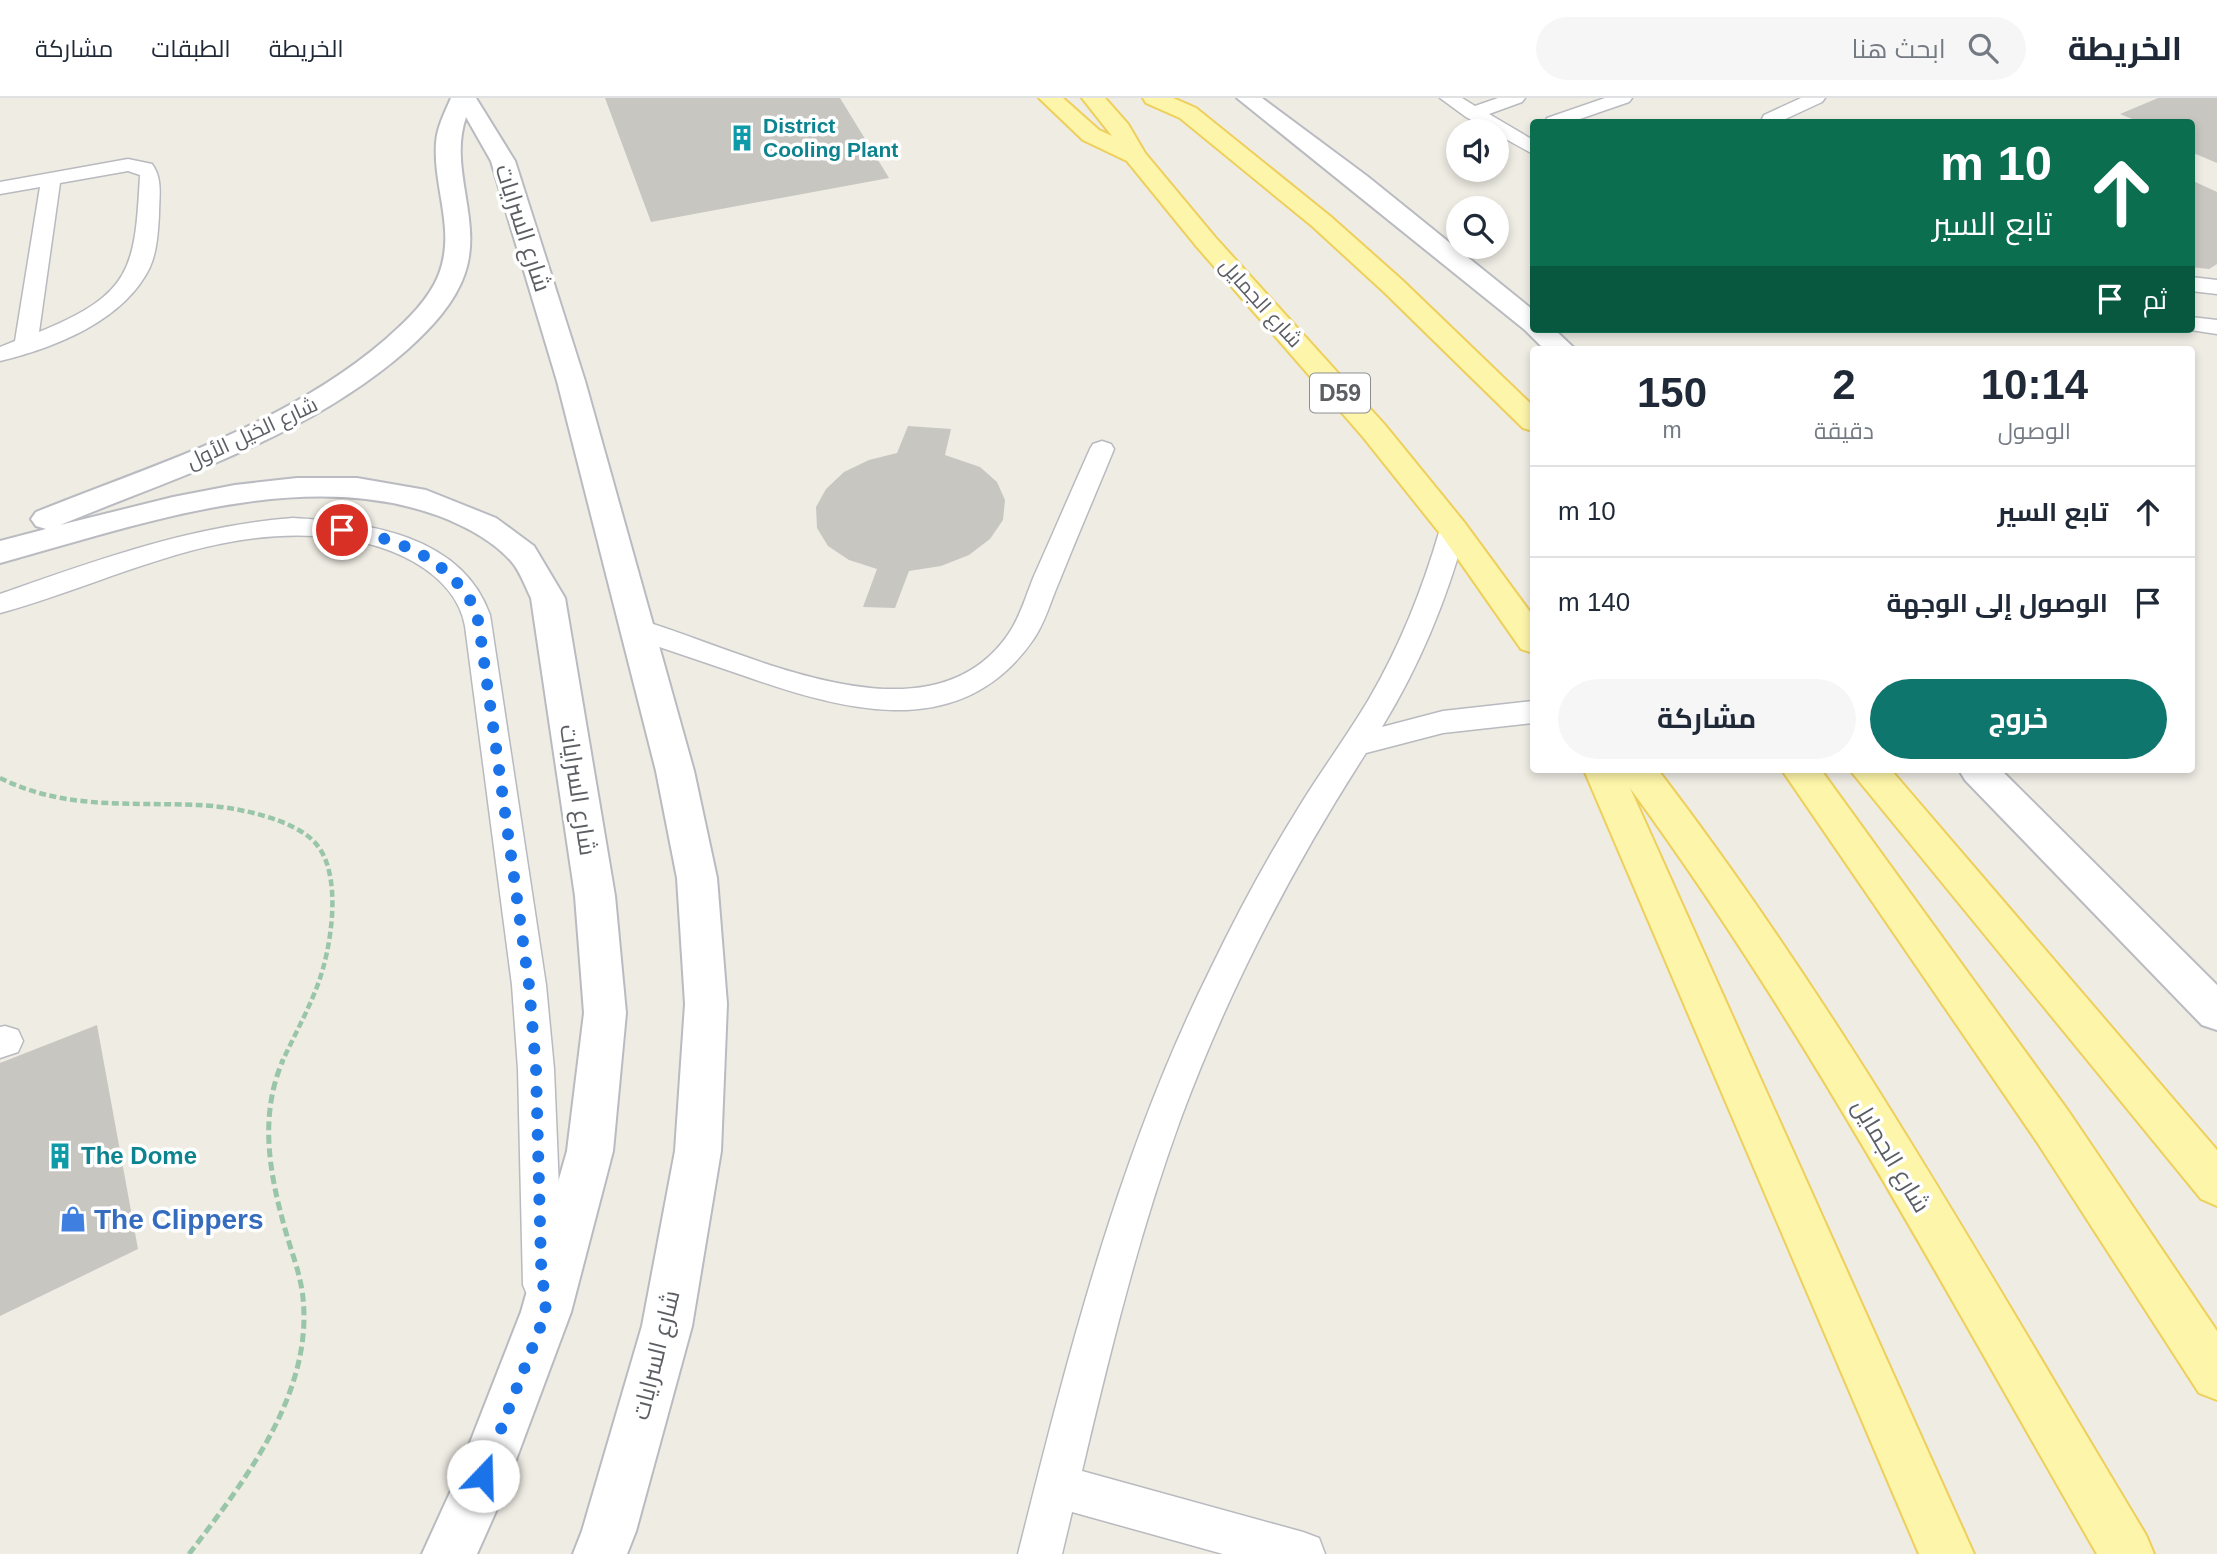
<!DOCTYPE html>
<html lang="ar">
<meta charset="utf-8">
<style>
body{margin:0;font-family:Arial,Cairo,sans-serif;background:#f6f6f7;color:#1f2937;direction:rtl;height:100vh;display:flex;flex-direction:column;font-size:26px;white-space:nowrap}
*{box-sizing:border-box;margin:0}
p{font-size:23px;color:#747a83}
.icon{flex:none;width:38px;height:38px;fill:none;stroke:currentColor;stroke-width:2;stroke-linecap:round;stroke-linejoin:round}
.map{position:relative;flex:1;overflow:hidden;direction:ltr}
.side{position:absolute;left:1530px;top:248px;width:665px;height:427px;display:flex;flex-direction:column;background:#fff;border-radius:7px;box-shadow:0 4px 10px #0003;direction:rtl}
.side>*{flex:none}
.banner{position:absolute;left:1530px;top:21px;width:665px;height:214px;border-radius:7px;box-shadow:0 4px 10px #0003;direction:rtl;background:#0b6e4f;color:#fff;overflow:hidden}
.fabs{position:absolute;left:1446px;top:21px;display:grid;gap:14px}
.fabs a{display:grid;place-items:center;width:63px;height:63px;border-radius:50%;background:#fff;box-shadow:0 4px 10px #0003;font-size:35px}
.pin{position:absolute;display:grid;place-items:center;width:60px;height:60px;color:#fff;margin:-30px;border:4px solid #fff;border-radius:50%;box-shadow:0 2px 7px #0007}
.me{position:absolute;width:77px;margin:-38px;rotate:21deg;stroke-linejoin:round;filter:drop-shadow(0 0 5px #0008)}
.turn{display:flex;align-items:center;gap:24px;height:147px;padding:0 28px;font-size:32px}
.turn .icon{width:91px;height:91px;stroke-width:2.5}
.turn b{display:block;font-size:49px;line-height:60px}
.then{display:flex;align-items:center;height:66px;padding:0 28px;background:#0003;gap:14px;font-size:26px}
.eta{display:flex;justify-content:space-evenly;align-items:center;height:119px;text-align:center}
.eta b{font-size:42px;font-weight:700;line-height:49px}
.cta{display:flex;gap:14px;margin-top:auto;padding:14px 28px}
.cta a{flex:1;height:80px;border-radius:42px;background:#0f766e;color:#fff;font-size:28px;font-weight:700;line-height:80px;text-align:center}
.cta a+a{background:#f6f6f7;color:#1f2937}
ul{padding:0;list-style:none}
li{display:flex;align-items:center;gap:21px;height:91px;padding:0 28px;border-top:2px solid #e0e1e3}
li div{flex:1}
li b{display:block;font-size:26px}
li em{font-style:normal}
header{display:flex;align-items:center;gap:42px;box-sizing:border-box;height:98px;padding:0 35px;background:#fff;border-bottom:2px solid #e0e1e3}
header strong{font-size:33px}
nav{display:flex;gap:38px;margin-inline-start:auto;font-size:24px}
.search{width:490px;height:63px;background:#f6f6f7;display:flex;align-items:center;gap:18px;box-sizing:border-box;padding:0 24px;border-radius:38px;color:#747a83;font-size:26px}
.map>svg:first-child{display:block}
</style>
<header>
<strong>الخريطة</strong>
<div class="search"><svg class="icon" aria-label="search" viewBox="0 0 24 24"><circle cx="10" cy="10" r="6"/><path d="M15 15l6 6"/></svg>ابحث هنا</div>
<nav><a>الخريطة</a><a>الطبقات</a><a>مشاركة</a></nav>
</header>
<div class="map">
<svg width="2217" height="1456" viewBox="0 0 2217 1456">
<rect width="100%" height="100%" fill="#eeece3"/>
<path fill="#c8c6c0" d="M605,0H840L889,80L651,124Z
M2158,0H2217V65L2191,54V24H2130L2135,22L2120,16Z
M2191,82L2217,94V166L2209,171L2191,169Z
M908,328L951,331L945,357L980,369L997,384L1005,402L1003,422L990,441L969,457L941,468L909,473L895,510L863,509L877,471L849,462L828,448L817,430L816,409L826,391L844,374L869,362L897,355Z
M97,927L138,1151L0,1218V965Z"/>
<g fill="none" stroke-linecap="round" stroke-linejoin="round">
<g stroke="#b8babf" stroke-width="3">
<path id="service" d="M1440,0H1462L1475,8L1498,0H1525L1522,4L1489,16L1533,42V56L1466,19Z
M1605,0H1632L1629,4L1571,24H1545L1547,20Z
M1801,0H1825L1822,4L1779,24H1764L1762,21L1764,17Z
M128,61L152,66C163,81 159,98 159,117C158,134 157,153 150,169C124,223 54,250 0,263V249L15,243L40,89L0,96V84ZM128,73L140,77C135,171 132,196 39,234L60,85Z
M2191,179L2217,182V196L2191,193Z
M2191,219L2217,222V236L2184,231H2191Z
M1102,343L1111,346L1114,351C1096,395 1077,439 1059,484C1051,502 1045,525 1033,542C958,650 836,610 733,574C698,562 662,550 627,538L623,531L627,524L637,521C742,551 932,656 1011,532C1021,516 1027,495 1034,478C1053,436 1071,393 1090,351L1093,346Z
M293,420C366,424 462,437 490,517L546,887L554,971L563,1187L557,1201L543,1207L529,1201L523,1187L518,971L512,887L465,528C460,499 438,478 414,464C384,447 351,440 317,438C204,431 106,486 0,515V496C97,462 190,428 293,420Z
M1453,423L1462,425L1466,431C1447,501 1420,567 1382,629L1443,613L1533,603V625L1443,635L1366,655C1292,770 1229,891 1181,1020C1139,1135 1110,1254 1082,1373L1303,1434L1319,1440L1325,1456H1223L1072,1414L1062,1456H1018C1068,1257 1118,1057 1210,872C1237,816 1266,762 1299,709C1321,673 1347,638 1369,601C1400,548 1423,490 1440,431L1444,425Z
M5,928L18,932L23,943L18,954L0,960V929Z"/>
</g>
<g stroke="#b9bbc1" stroke-width="4">
<path id="secondary" d="M451,0H476L515,63L585,283L694,673L717,780L727,906L721,1053L692,1228L636,1433L627,1456H573L582,1433L642,1228L675,1053L685,906L677,780L656,673L557,283L491,63L466,19C448,71 483,122 465,175C455,205 431,230 408,251C308,339 181,377 60,427L173,399L235,387L297,380H357L426,392L496,420L534,448L565,500L615,798L626,915L613,1053L571,1214L501,1402L477,1456H422L453,1388L521,1214L567,1053L584,915L575,798L531,500C525,488 520,473 511,463C492,442 465,428 439,418C301,367 135,428 0,465V443L46,431L36,428L31,421L36,414C157,365 285,328 386,241C406,223 429,202 439,176C456,131 433,91 436,45C437,29 445,14 451,0Z
M1237,0H1262L1367,78L1533,212V231H1554L1576,252H1545L1525,232Z
M1959,672H2001L2217,887V932L2202,927L1965,682Z"/>
</g>
<g stroke="#eecf5c" stroke-width="4">
<path id="primary" d="M1039,0H1063L1099,32L1112,38L1082,0H1105L1128,26L1145,55L1215,139L1385,327L1464,424L1533,518V555L1521,551L1442,438L1363,339L1197,149L1127,63L1083,42Z
M1143,0H1173L1196,10L1330,118L1402,182L1533,308V333L1523,330L1384,194L1312,128L1180,20L1146,5Z
M1584,672H1658C1842,912 1990,1178 2146,1437L2154,1456H2097C1947,1197 1807,931 1630,690L1974,1456H1919Z
M1782,672H1821L2069,1014L2217,1233V1302L2199,1295L2037,1044Z
M1850,672H1891L2217,1052V1108L2201,1101Z"/>
</g>
<path stroke="#99c5a9" stroke-width="4.5" stroke-dasharray="7 3.5" stroke-linecap="butt" d="M0,680C64,712 129,704 198,707C231,708 296,720 317,747C343,779 331,851 318,886C308,913 294,938 282,964"/>
<path stroke="#99c5a9" stroke-width="5" stroke-dasharray="9 4.5" stroke-linecap="butt" d="M189,1456C244,1384 313,1296 303,1200C301,1179 293,1158 287,1138C270,1079 258,1020 283,962"/>
<use href="#service" fill="#fff" fill-rule="evenodd"/>
<use href="#secondary" fill="#fff" fill-rule="evenodd"/>
<use href="#primary" fill="#fdf5a9" fill-rule="evenodd"/>
</g>
<g fill="none" stroke-linecap="round" stroke-linejoin="round">
<path stroke="#1a73e8" stroke-width="12" stroke-dasharray="0 21.6" d="M342,432C395,439 446,459 473,507C479,519 480,536 482,549L529,887L536,971L541,1165L546,1214L483,1378"/>
</g>
<defs>
<g id="building-bare" transform="scale(2.1)"><path d="M-4-6H4V6H1V3H-1V6H-4ZM-2.5-4.3h1.7v1.8h-1.7ZM.8-4.3h1.7v1.8H.8ZM-2.5-1h1.7V.8h-1.7ZM.8-1h1.7V.8H.8Z" fill="#0f9aa8" stroke="#fff" stroke-width="2.5" paint-order="stroke"/></g>
<g id="shop-bare" transform="scale(2.1)"><path d="M-5-2.5h2.3a2.7 3.5 0 0 1 5.4 0H5L5.5 6h-11ZM-1.5-2.5h3a1.5 2.3 0 0 0-3 0Z" fill="#3f7fe0" stroke="#fff" stroke-width="2.5" paint-order="stroke"/></g>
</defs>
<g fill-rule="evenodd">
<use href="#building-bare" x="742" y="40"/>
<use href="#building-bare" x="60" y="1058"/>
<use href="#shop-bare" x="73" y="1121"/>
</g>
<g text-anchor="middle" stroke-width="7" stroke-linejoin="round" paint-order="stroke">
<g font-size="21" font-weight="bold" fill="#0d838f" stroke="#fff" text-anchor="start">
<text x="763" y="35">District<tspan x="763" dy="24">Cooling Plant</tspan></text>
</g>
<g font-size="21" fill="#5b5e63" stroke="#fff">
<text transform="translate(1261 205) rotate(48)" y="7">شارع الجمايل</text>
<text transform="translate(252 335) rotate(-25)" y="7">شارع الخيل الأول</text>
</g>
<rect fill="#fff" stroke="#8c8e92" stroke-width="2" x="1310" y="275.5" width="60" height="39" rx="5"/>
<g font-size="23" font-weight="bold" fill="#5b5e63">
<text x="1340" y="303">D59</text>
</g>
<g font-size="24" fill="#5b5e63" stroke="#fff">
<text transform="translate(523 130) rotate(72)" y="8">شارع السرايات</text>
<text transform="translate(578 692) rotate(81)" y="8">شارع السرايات</text>
<text transform="translate(1891 1058) rotate(59)" y="8">شارع الجمايل</text>
<text transform="translate(656 1257) rotate(-76)" y="8">شارع السرايات</text>
</g>
<g font-size="24" font-weight="bold" fill="#0d838f" stroke="#fff" text-anchor="start">
<text x="81" y="1066">The Dome</text>
</g>
<g font-size="28" font-weight="bold" fill="#366cbe" stroke="#fff" text-anchor="start">
<text x="94" y="1131">The Clippers</text>
</g>
</g>
</svg>
<div class="fabs">
<a><svg class="icon" aria-label="sound" viewBox="0 0 24 24"><path d="M4 9h4l5-4v14l-5-4H4zM17 9q2 3 0 6"/></svg></a>
<a><svg class="icon" aria-label="search" viewBox="0 0 24 24"><circle cx="10" cy="10" r="6"/><path d="M15 15l6 6"/></svg></a>
</div>
<div class="pin" style="left:342px;top:432px;background:#d93025"><svg class="icon" aria-label="arrive" viewBox="0 0 24 24"><path d="M6 21V4h12l-3 4 3 4H6"/></svg></div>
<svg class="me" style="left:483px;top:1378px" viewBox="-20 -20 40 40"><circle r="19" fill="#fff"/><path d="M0-13L10 11 0 6-10 11z" fill="#1a73e8"/></svg>
<div class="banner">
<div class="turn"><svg class="icon" aria-label="ahead" viewBox="0 0 24 24"><path d="M12 20V5M6 11l6-6 6 6"/></svg><div><b>10 m</b>تابع السير</div></div>
<div class="then">ثم<svg class="icon" aria-label="arrive" viewBox="0 0 24 24"><path d="M6 21V4h12l-3 4 3 4H6"/></svg></div>
</div>
<section class="side">
<div class="eta">
<div><b>10:14</b><p>الوصول</p></div>
<div><b>2</b><p>دقيقة</p></div>
<div><b>150</b><p>m</p></div>
</div>
<ul>
<li><svg class="icon" aria-label="ahead" viewBox="0 0 24 24"><path d="M12 20V5M6 11l6-6 6 6"/></svg><div><b>تابع السير</b></div><em>10 m</em></li>
<li><svg class="icon" aria-label="arrive" viewBox="0 0 24 24"><path d="M6 21V4h12l-3 4 3 4H6"/></svg><div><b>الوصول إلى الوجهة</b></div><em>140 m</em></li>
</ul>
<div class="cta"><a>خروج</a><a>مشاركة</a></div>
</section>
</div>
